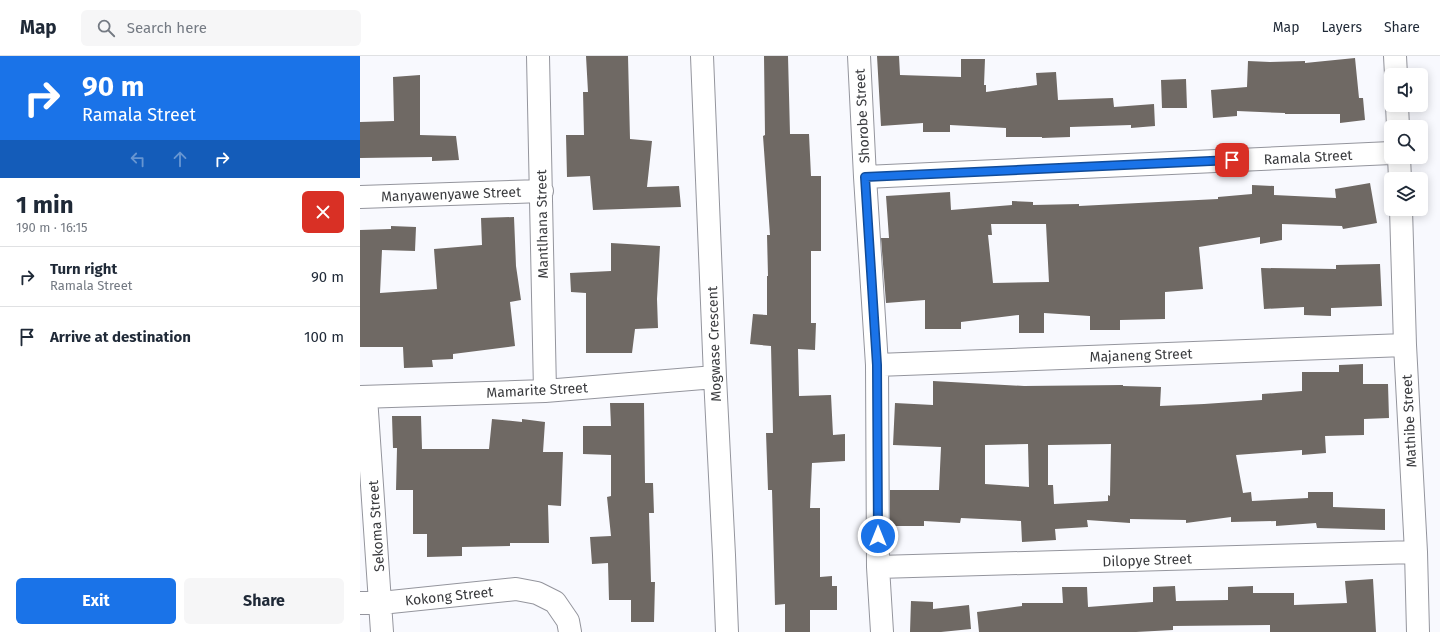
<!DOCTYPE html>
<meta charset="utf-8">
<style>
body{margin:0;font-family:"Fira Sans",sans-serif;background:#f6f6f7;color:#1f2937;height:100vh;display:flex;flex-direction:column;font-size:15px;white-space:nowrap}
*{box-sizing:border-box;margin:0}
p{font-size:13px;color:#747a83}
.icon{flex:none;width:22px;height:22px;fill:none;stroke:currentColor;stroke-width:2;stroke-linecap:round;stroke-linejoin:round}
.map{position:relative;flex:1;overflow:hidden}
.drawer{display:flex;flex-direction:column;background:#fff;width:360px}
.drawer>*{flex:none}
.guide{background:#1a73e8;color:#fff;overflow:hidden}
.fabs{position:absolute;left:1024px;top:12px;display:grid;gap:8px}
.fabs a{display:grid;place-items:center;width:44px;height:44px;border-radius:6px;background:#fff;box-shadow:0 2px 10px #0003;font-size:20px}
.pin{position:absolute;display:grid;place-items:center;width:34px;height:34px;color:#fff;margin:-17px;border-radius:8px;box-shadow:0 2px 6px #0006}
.me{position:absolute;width:44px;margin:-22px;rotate:0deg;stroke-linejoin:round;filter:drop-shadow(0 0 3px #0008)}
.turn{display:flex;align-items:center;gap:14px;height:84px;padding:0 16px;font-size:18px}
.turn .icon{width:52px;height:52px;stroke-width:2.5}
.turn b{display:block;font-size:28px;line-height:34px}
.lanes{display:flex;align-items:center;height:38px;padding:0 16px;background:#0003;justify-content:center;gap:20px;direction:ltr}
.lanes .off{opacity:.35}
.round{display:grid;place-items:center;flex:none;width:42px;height:42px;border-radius:6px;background:#f6f6f7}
.overview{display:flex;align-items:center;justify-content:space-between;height:68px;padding:0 16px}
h1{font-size:24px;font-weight:700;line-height:30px}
.primary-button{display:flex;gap:8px;margin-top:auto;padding:8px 16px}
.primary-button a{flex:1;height:46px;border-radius:6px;background:#1a73e8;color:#fff;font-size:16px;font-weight:700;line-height:46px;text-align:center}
.primary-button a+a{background:#f6f6f7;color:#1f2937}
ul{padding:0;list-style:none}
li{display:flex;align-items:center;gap:12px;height:60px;padding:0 16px;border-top:1px solid #e0e1e3}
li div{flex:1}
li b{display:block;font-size:15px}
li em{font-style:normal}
header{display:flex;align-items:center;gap:24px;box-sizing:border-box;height:56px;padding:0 20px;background:#fff;border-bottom:1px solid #e0e1e3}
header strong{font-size:19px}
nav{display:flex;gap:22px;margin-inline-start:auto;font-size:14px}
.search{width:280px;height:36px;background:#f6f6f7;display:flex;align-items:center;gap:10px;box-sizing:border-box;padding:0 14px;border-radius:6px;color:#747a83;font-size:15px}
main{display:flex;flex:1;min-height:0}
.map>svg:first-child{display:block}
</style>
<header>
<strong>Map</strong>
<div class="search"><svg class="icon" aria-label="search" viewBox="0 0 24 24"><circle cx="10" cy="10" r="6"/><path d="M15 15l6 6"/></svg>Search here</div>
<nav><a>Map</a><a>Layers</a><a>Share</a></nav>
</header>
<main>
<section class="drawer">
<div class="guide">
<div class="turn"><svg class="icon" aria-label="right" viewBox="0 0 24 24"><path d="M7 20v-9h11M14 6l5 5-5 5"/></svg><div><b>90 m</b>Ramala Street</div></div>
<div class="lanes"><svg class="icon off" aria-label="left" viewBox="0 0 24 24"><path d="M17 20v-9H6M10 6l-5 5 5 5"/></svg><svg class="icon off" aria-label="ahead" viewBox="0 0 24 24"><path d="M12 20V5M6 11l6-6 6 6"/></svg><svg class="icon" aria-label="right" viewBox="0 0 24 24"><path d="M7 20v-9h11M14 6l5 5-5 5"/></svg></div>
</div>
<div class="overview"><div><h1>1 min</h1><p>190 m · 16:15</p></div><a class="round" style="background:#d93025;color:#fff"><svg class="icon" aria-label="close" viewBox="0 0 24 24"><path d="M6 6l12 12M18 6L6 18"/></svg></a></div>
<ul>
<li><svg class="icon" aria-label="right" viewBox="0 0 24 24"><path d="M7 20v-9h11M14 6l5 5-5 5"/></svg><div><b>Turn right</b><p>Ramala Street</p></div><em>90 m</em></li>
<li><svg class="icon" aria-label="arrive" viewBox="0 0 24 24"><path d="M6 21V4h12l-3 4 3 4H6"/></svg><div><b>Arrive at destination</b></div><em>100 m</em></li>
</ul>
<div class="primary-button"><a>Exit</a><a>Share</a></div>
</section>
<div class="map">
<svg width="1080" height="576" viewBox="0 0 1080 576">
<rect width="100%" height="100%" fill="#f8f9fe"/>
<path fill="#6f6964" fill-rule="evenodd" d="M226,0H268L270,83L292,85L287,131L319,130L321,151L233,154L230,120L207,121L206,79H224L223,36H228Z
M404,0H428L430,78H449L451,120H461V195H451V267H456L455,294L438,293L439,340L471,339L473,379L485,378V405L452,407L450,452H460V521L472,520V530H477V554H450V576H425V548L415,549L412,434H408L406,377H413L411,290L390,288L393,258L407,259V220H408L407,179H410L403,80L405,79Z
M517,0H539L540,19L601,21V3H625L624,29H626V36L677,29L676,17L696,16L698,44L753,42L754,51L794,48L795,70L771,72V69L710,71V81L682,82V81H646V72L590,69V76H563V67L521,70Z
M995,2L999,42H1003L1005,64L980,67V58H925V57L877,55V60L853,62L851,34L887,31L888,5L910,6L945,5V7Z
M60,19V79L96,80L99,104L72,105V101L0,102V66L34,65L33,21Z
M826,23L827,52H802L801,24Z
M1010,127L1017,167L983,173L982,170L922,168V184L900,188V181L839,191L843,233L805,236V263L760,264V274H730V260L684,257V277H659V259L601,266V273H565V244L526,247L521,182H529L526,140L590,136L591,154L652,149V145L673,146V149L719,148V150L858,143V141L892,138V129L914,130V139L976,142L975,133ZM631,168H686L689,226L633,227L628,179H632Z
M154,161L156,210L161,244L150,246L155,290L93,298V303L72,304L73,311L44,312L43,291H0V174L31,173V170L56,171L55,195L22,194L20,237L77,233L74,193L122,189L121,162Z
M251,187L300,190L297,243L298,272L275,273L272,297H226V237L211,236L210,217L251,215Z
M1020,208L1022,250L971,252V260L944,259V251L904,253L901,212L976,213V209Z
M1003,308V328H1028L1029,362L1004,363V379L965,380L966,397L942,399V394L876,399L883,437L891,436L892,445L948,442V436H973V451L1025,453V474L957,472L956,467L916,470V465L871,466V461L826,467V464L770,463V467L727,464L728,471L695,473L696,484L662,486L661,465L601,462L600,467L564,465V470H530V434H579L581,391L533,389L535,347L573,349V325L664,330L763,329V330L801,331L800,350L844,348L902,344V338L942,335V316H979V309ZM668,388L669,431L625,428V389ZM751,388L750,440L748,439V445L694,448L693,429H688V389Z
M250,347H284L285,427H293L294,457H289L291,526H295L294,566H271V544H249L248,507L232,508L230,481L251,480L247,441L251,440V399L223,398V370H251Z
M32,360H61L62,393H129L132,363L162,366V363L185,366L183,396H203L201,450L188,449L189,487H150V490L102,491V500L67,501V478H53V434H36L37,392H33Z
M1013,523L1016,576H910V569L813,570V574L776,576H619L617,556L662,550V547H703L702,531H727L728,551L793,546V531L815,530L816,545L868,544V531L893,530V537H934V549L987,547L985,525Z
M551,545L573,546V553L609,549L611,573L581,576H550Z"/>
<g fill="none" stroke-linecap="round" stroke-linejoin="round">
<g stroke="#94959d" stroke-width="24">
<path id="street" d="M178,0L185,335
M342,0L355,321L364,499L367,576
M499,0L505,121L517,309L518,511L522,576
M1035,0L1036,19
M1037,49L1038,71
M1039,101L1040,123
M505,121L1031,97
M0,141L182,135
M1041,153L1045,289L1056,496L1058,576
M517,309L1045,289
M0,341L185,335L355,321
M6,341L22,576
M518,511L1056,496
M0,547H21L156,533L177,537L195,546L208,565L210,576"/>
</g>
<use href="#street" stroke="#fff" stroke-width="22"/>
</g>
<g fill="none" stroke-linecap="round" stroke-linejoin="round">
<g stroke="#114b97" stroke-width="10">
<path id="route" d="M518,480L517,309L505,121L872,104"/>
</g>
<use href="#route" stroke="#1a73e8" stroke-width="7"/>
</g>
<g text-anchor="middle" stroke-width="4" stroke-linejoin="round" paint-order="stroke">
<g font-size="14" fill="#3a3b3e" stroke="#fff">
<text transform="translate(502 60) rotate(-93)" y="5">Shorobe Street</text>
<text transform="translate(948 101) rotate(-3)" y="5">Ramala Street</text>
<text transform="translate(91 138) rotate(-2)" y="5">Manyawenyawe Street</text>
<text transform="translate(182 168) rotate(-91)" y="5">Mantlhana Street</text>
<text transform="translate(354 288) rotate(-92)" y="5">Mogwase Crescent</text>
<text transform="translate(781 299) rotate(-2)" y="5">Majaneng Street</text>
<text transform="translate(177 334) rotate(-3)" y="5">Mamarite Street</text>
<text transform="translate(1049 365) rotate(-93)" y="5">Mathibe Street</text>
<text transform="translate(16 470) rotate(-94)" y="5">Sekoma Street</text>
<text transform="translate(787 504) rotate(-2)" y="5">Dilopye Street</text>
<text transform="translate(89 540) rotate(-6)" y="5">Kokong Street</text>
</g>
</g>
</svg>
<div class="fabs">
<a><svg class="icon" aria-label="sound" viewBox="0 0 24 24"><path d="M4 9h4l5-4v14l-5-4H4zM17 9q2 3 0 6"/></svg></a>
<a><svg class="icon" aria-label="search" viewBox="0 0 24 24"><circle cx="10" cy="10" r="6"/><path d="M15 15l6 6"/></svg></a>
<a><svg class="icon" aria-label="layers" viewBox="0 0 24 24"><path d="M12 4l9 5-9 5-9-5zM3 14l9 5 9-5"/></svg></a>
</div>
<div class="pin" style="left:872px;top:104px;background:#d93025"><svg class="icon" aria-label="arrive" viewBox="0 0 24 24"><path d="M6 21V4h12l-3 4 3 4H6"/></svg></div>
<svg class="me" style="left:518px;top:480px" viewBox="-20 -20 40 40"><circle r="17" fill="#1a73e8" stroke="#fff" stroke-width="3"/><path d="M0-11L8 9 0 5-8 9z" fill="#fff"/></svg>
</div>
</main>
